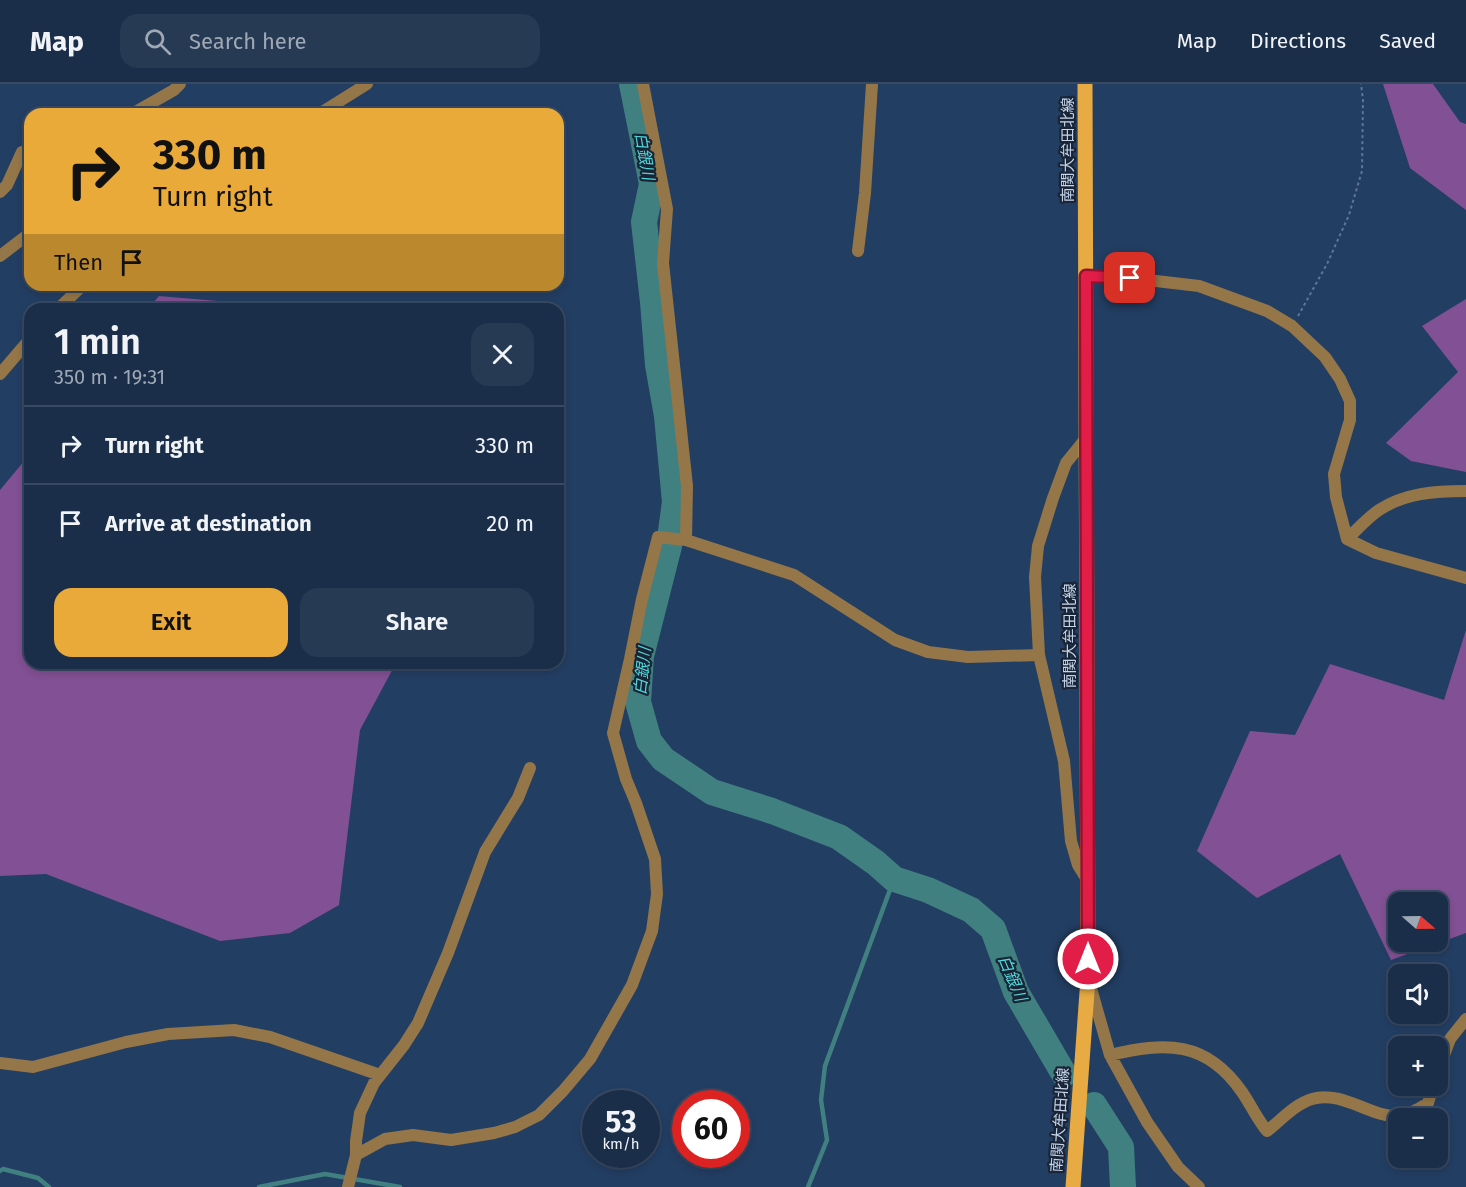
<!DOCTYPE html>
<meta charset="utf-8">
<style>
body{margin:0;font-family:"Fira Sans","Noto Sans JP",sans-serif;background:#273a54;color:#f1f3f6;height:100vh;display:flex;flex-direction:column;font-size:22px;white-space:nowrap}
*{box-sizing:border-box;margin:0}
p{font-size:20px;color:#9fa8b5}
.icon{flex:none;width:33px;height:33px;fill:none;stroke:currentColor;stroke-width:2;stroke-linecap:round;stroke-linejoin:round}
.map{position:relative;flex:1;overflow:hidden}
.sheet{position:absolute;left:24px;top:219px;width:540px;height:366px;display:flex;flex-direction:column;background:#1a2e4a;border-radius:18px;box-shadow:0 3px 9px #0003,0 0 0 2px #384a62}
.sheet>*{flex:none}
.guide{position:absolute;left:24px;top:24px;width:540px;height:183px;border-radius:18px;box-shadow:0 3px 9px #0003,0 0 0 2px #384a62;background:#eaaa39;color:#111;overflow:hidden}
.needle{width:39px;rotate:110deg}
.fabs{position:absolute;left:1388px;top:808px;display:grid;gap:12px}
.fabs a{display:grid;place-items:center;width:60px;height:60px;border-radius:12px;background:#1a2e4a;box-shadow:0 3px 9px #0003,0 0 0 2px #384a62;font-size:30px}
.speed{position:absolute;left:582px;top:1006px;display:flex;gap:12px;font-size:30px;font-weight:700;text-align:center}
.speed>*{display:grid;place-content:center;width:78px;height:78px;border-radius:50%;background:#1a2e4a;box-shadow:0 3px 9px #0003,0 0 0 2px #384a62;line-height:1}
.speed small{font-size:15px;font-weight:400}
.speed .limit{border:9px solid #d22;background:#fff;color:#111}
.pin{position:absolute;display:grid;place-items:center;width:51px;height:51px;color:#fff;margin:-26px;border-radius:12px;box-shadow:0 3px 9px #0006}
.me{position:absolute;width:66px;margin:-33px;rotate:0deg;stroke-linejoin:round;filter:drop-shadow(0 0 4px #0008)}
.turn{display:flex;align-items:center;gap:21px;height:126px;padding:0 30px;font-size:27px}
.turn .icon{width:78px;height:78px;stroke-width:2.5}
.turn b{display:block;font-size:42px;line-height:51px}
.then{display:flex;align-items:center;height:57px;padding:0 30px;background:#0003;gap:12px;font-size:22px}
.round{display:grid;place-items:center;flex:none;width:63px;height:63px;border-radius:18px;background:#273a54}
.overview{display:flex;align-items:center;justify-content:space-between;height:102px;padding:0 30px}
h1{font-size:36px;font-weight:600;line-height:45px}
.button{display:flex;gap:12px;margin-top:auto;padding:12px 30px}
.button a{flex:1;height:69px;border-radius:18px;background:#eaaa39;color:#111;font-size:24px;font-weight:600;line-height:69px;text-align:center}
.button a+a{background:#273a54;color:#f1f3f6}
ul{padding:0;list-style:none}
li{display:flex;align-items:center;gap:18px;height:78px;padding:0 30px;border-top:2px solid #384a62}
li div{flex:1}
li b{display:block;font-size:22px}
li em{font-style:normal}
header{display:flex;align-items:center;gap:36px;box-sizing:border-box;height:84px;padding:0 30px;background:#1a2e4a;border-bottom:2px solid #384a62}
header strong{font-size:28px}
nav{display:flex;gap:33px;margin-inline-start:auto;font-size:21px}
.search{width:420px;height:54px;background:#273a54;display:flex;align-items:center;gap:15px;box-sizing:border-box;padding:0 21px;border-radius:18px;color:#9fa8b5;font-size:22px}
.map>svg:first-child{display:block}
</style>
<header>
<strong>Map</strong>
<div class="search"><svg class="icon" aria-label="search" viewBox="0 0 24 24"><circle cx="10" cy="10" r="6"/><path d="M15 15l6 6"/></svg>Search here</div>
<nav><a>Map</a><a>Directions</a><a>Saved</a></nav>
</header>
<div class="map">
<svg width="1466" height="1103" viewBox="0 0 1466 1103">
<rect width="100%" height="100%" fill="#233e63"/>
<path fill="#825094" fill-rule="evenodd" d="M1383,0H1433L1460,38L1466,40V126L1410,84Z
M159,212L310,225H148Z
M1466,215V388L1411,377L1386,359L1458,288L1422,242Z
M30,370V579H396L360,646L339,821L290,849L220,857L46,790L0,792V406Z
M1466,546V849L1391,876L1340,770L1257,814L1197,767L1250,647L1295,651L1330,580L1444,616ZM1398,819H1437V858H1398Z"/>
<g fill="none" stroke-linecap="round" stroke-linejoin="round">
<path stroke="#418081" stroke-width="4.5" d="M0,1087L3,1085L38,1094L49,1103
M259,1103L325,1090L400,1103
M808,1103L827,1056L821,1016L825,982L894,795"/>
<path stroke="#418081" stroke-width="26" d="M632,0L652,100L644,138L653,218L658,281L667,332L675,418L669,462L641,572L638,618L649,657L663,675L712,708L772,727L839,753L876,779L894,795L928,806L971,826L993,845L1016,908L1064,990
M1094,1021L1121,1063L1123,1103"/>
<path stroke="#5f7696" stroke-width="2" stroke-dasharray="3 3" stroke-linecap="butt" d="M1298,232L1327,180L1349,131L1362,87L1363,16L1361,0"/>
<path stroke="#947648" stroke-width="12" d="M132,30L174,6L180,0
M319,30L367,0
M0,108L7,101L22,68H30
M858,167L865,109L872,0
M0,172L30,149
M1086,192L1130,194L1199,202L1267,227L1292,242L1325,273L1340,295L1350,317V336L1334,390L1336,413L1347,455
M58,225L83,201
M0,290L30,255
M1087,353L1066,379L1053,414L1038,462L1035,493L1039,571L1064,677L1071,757L1078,781L1088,797
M1347,455C1357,446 1367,434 1379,426C1405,409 1435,407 1466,407
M1347,455L1376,469L1466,494
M686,456L794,491L895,556L928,568L968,573L1039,571
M1090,901L1110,971L1147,1038L1178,1083L1199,1103
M1110,971C1165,958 1206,956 1242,1008C1251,1021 1257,1035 1267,1047C1281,1036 1295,1020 1312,1015C1342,1006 1372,1034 1398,1032C1409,1031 1419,1025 1428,1019L1433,1002
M0,979L33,983L126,958L168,950L234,946L270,953L380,991
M1437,990L1450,955L1466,935
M356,1071L385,1055L413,1051L451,1056L494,1049L515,1043L539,1031L563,1007L590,975L632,901L652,847L657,810L655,775L636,719L626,695L613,649L630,575L642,515L658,453L686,456L687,402L663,179L667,125L643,0
M348,1103L356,1071V1057L360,1029L374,999L404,961L418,939L448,869L485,768L518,714L530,684"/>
<path stroke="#e8ab43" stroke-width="15" d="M1073,1103L1088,894L1085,0"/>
</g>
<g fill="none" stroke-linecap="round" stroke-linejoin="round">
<g stroke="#92132f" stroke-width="15">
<path id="route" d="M1088,875L1086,192L1130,194"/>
</g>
<use href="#route" stroke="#e11d48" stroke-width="10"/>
</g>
<g text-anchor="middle" stroke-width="4.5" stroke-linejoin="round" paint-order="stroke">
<g font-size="15" fill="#c4d4eb" stroke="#192536">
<text transform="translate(1068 66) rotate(-90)" y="5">南関大牟田北線</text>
<text transform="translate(1070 552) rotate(-90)" y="5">南関大牟田北線</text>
<text transform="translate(1060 1036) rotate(-86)" y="5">南関大牟田北線</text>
</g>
<g font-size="16" font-style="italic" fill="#50d6d9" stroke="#192536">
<text transform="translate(645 72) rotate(80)" y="6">白銀川</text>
<text transform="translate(642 587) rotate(-84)" y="6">白銀川</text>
<text transform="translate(1013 894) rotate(67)" y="6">白銀川</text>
</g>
</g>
</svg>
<div class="fabs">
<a><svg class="needle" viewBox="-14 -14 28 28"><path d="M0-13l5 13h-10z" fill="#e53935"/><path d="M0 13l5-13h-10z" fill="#9fa8b5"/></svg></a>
<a><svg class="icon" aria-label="sound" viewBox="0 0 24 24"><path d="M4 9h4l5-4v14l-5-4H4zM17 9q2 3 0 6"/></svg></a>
<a>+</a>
<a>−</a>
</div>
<div class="speed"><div>53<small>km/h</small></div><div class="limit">60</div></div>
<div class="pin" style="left:1130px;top:194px;background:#d93025"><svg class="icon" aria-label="arrive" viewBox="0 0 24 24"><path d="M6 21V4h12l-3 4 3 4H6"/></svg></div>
<svg class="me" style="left:1088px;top:875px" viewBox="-20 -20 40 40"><circle r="17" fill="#e11d48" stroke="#fff" stroke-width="3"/><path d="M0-11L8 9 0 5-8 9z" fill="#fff"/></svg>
<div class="guide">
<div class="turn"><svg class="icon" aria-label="right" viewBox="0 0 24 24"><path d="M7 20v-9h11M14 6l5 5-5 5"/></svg><div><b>330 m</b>Turn right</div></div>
<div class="then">Then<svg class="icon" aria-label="arrive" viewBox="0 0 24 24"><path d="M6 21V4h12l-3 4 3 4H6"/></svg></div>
</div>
<section class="sheet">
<div class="overview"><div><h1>1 min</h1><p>350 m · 19:31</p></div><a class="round"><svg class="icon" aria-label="close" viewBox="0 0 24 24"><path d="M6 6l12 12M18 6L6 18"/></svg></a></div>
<ul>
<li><svg class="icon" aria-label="right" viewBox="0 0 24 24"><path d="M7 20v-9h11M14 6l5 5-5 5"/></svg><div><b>Turn right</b></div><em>330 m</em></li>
<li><svg class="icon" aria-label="arrive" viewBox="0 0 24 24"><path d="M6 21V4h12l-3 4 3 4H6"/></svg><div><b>Arrive at destination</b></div><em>20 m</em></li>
</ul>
<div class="button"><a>Exit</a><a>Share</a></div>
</section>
</div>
